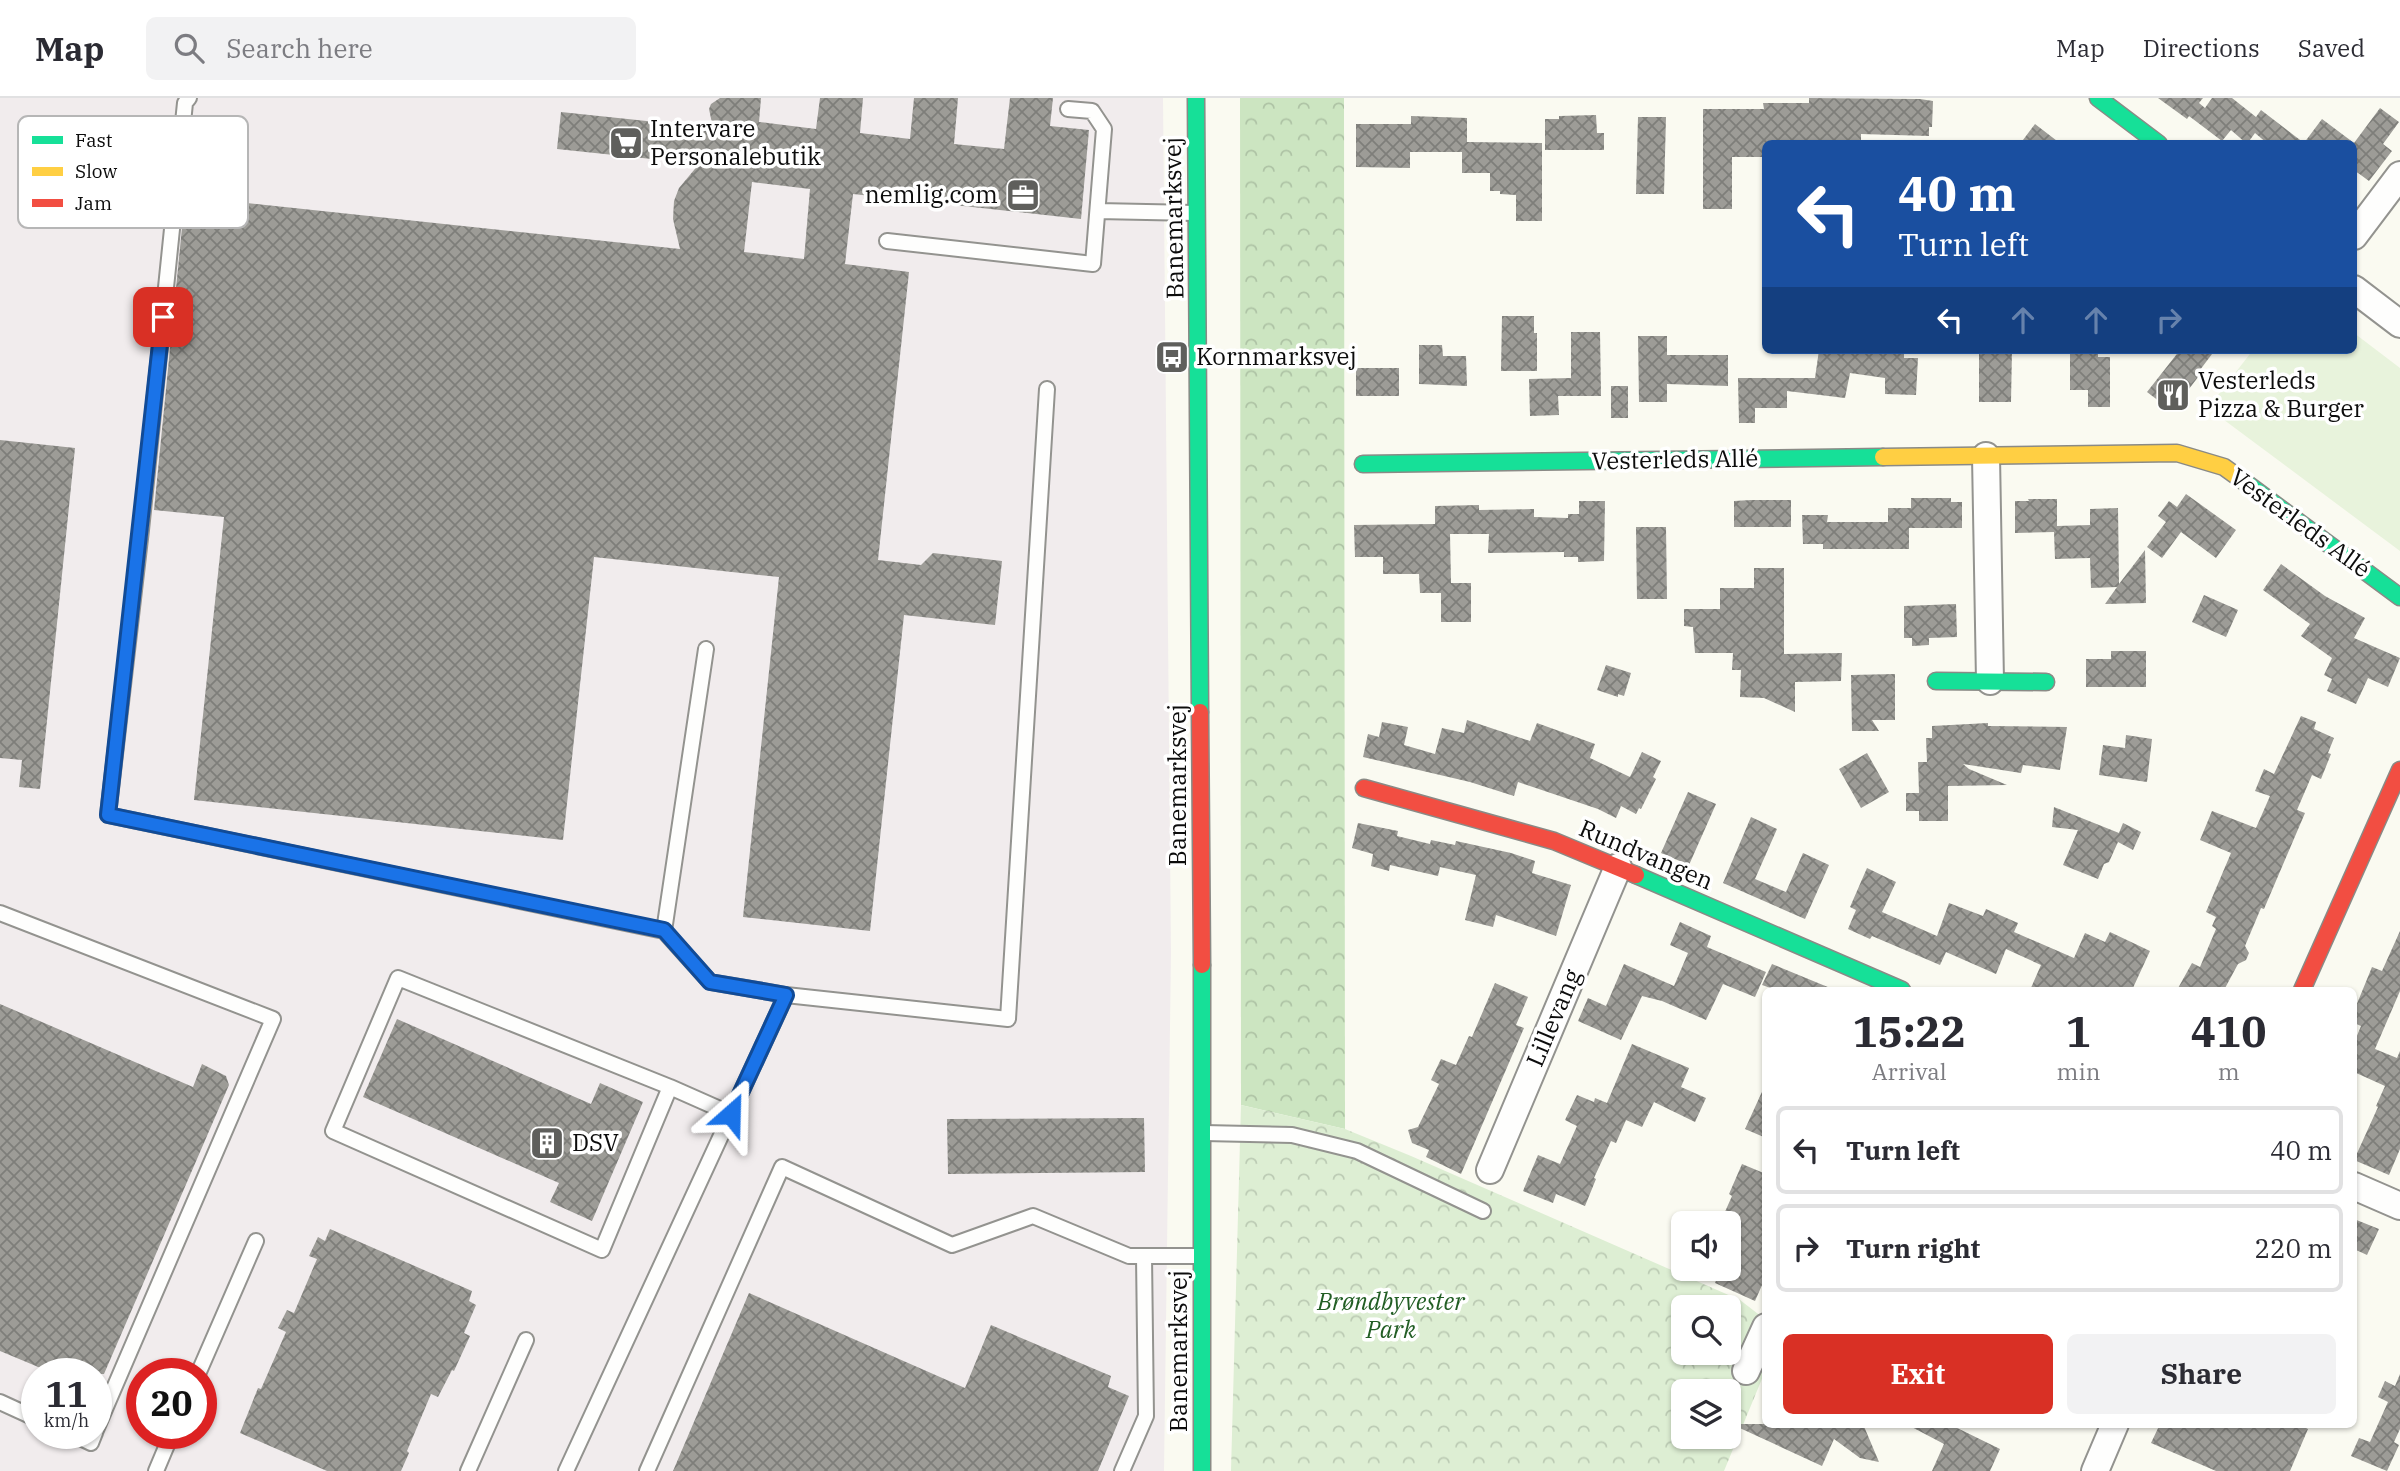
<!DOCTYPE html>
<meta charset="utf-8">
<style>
body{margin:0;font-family:"IBM Plex Serif",serif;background:#f2f2f3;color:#2b2b33;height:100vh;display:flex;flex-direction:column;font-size:26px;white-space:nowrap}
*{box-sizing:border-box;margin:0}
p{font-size:23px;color:#7c7c81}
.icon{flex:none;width:38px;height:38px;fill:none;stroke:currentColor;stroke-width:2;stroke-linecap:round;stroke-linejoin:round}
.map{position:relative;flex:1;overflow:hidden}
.drawer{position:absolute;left:1762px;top:889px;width:595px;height:441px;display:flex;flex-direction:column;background:#fff;border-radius:10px;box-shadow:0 2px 5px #0004}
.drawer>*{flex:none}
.hud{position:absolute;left:1762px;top:42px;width:595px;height:214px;border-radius:10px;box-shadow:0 2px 5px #0004;background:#1a4fa0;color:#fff;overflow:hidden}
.fabs{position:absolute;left:1671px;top:1113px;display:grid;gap:14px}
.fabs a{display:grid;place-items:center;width:70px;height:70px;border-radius:10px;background:#fff;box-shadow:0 2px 5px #0004;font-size:35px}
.speed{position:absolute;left:21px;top:1260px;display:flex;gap:14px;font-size:35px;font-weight:700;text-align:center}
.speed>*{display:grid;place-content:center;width:91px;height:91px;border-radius:50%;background:#fff;box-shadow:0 2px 5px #0004;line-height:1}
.speed small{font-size:18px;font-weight:400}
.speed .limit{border:10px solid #d22;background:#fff;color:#111}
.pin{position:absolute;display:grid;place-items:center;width:60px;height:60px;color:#fff;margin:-30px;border-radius:14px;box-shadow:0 4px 10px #0006}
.me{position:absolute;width:77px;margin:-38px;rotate:25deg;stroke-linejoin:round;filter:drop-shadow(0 0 5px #0008)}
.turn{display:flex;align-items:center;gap:24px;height:147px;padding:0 21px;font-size:32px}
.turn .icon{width:91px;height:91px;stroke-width:2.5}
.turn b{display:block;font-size:49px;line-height:60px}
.lanes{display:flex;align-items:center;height:66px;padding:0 21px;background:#0003;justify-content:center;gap:35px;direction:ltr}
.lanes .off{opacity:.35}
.eta{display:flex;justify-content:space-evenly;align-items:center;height:119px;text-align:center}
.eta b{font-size:42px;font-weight:700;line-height:49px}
.primary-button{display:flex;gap:14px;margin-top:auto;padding:14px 21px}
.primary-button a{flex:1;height:80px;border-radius:10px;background:#d93025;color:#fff;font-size:28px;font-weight:700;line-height:80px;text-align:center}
.primary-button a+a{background:#f2f2f3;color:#2b2b33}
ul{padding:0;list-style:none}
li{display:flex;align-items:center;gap:21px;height:88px;margin:0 14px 10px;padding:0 7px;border:4px solid #e1e1e2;border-radius:10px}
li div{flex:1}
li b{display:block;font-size:26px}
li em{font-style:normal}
header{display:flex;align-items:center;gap:42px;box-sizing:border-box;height:98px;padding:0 35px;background:#fff;border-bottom:2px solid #e1e1e2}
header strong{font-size:33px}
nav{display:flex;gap:38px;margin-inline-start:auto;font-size:24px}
.search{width:490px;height:63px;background:#f2f2f3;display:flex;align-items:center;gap:18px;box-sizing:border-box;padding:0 24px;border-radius:10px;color:#7c7c81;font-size:26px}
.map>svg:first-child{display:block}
</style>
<header>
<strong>Map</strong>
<div class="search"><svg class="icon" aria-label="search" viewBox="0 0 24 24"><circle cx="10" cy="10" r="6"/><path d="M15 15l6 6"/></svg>Search here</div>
<nav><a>Map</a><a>Directions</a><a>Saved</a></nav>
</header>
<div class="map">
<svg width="2400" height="1373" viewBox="0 0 2400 1373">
<defs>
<pattern id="forest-crowns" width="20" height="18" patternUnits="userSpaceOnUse" patternTransform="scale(1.75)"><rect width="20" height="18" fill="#cce5c1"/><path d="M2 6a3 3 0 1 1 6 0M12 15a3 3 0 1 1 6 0" fill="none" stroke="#aec3a5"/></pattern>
<pattern id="park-crowns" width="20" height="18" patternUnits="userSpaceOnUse" patternTransform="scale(1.75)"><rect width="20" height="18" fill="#ddeed3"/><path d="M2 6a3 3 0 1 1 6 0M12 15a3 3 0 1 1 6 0" fill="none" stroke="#bccbb4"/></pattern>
<pattern id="building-cross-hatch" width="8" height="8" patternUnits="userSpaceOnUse" patternTransform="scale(1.75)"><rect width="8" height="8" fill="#9d9c97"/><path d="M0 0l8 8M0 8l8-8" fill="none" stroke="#7e7e7a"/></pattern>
</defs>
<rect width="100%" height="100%" fill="#fafaf1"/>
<path fill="#f1eced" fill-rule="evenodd" d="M0,0H1163L1171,855L1164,1373H0ZM37,1276H96V1335H37ZM142,1276H201V1335H142Z"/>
<path fill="url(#forest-crowns)" d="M1240,0H1344L1345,1031L1241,1007Z"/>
<path fill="url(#park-crowns)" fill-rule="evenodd" d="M1241,1007L1345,1031L1411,1058L1740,1202L1766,1222V1271L1724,1373H1231ZM1684,1209H1729V1255H1684ZM1684,1293H1729V1339H1684Z"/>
<path fill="#e8f3dc" d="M2354,235L2400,270V453L2208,310L2253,252H2354Z"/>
<path fill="url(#building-cross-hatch)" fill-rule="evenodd" d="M720,0H761L759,24L816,31L820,0H863L860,35L910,41L914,0H958L954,46L1004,51L1010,0H1053L1050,28L1089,32L1081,121L853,96L845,166L909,174L878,462L921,467L933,455L1002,463L995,527L904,517L870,833L743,819L779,479L594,459L563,742L194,702L224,419L154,412L191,39L216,42L210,101L680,151L673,121L674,103L679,90L699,66L557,51L561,14L713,30L709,11L711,6ZM752,84L810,91L804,161L744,154Z
M1809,0L1920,1L1933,3L1932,29H1929V38L1861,36V46H1766V59H1732V111H1703V11H1764L1763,5H1809Z
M2158,0H2203L2199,5L2205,10L2212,0H2232L2256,19L2261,12L2304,45L2322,21L2354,45L2380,10L2399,24L2383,46L2392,53L2369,83L2354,72V46H2268L2255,35L2247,46L2231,32L2222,43L2189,18L2187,21Z
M1596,17L1597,35H1604V52H1545V21H1559V18Z
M1411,18L1467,20V44L1542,45V123H1516V97L1500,96V93H1490V75H1462V54H1410V70L1356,69V26H1411Z
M1638,19H1666L1664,96H1636Z
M2035,26L2061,46H2020Z
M1502,218H1534V235H1537V273H1501Z
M1571,234H1600L1601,298H1558L1559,317L1530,318L1529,281L1571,280Z
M1638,238H1667V257H1728V288L1667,286V304H1639Z
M1419,247H1442L1443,258H1466L1467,288L1419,286Z
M1819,252H1904V260H1918L1916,297L1885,296V280L1850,275L1845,300L1787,293V310H1755V325H1739L1738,280H1815Z
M1979,252H2012L2011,304H1979Z
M2070,252H2098V259H2110V309H2088V292H2070Z
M2180,252H2215L2200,272L2202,274L2172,313L2147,294Z
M1356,270H1399V298H1356Z
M1611,288H1628V320H1611Z
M0,342L75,350L40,691L19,689L22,662L0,660Z
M2186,396L2236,432L2216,460L2181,434L2162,460L2147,449L2166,424L2158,418L2169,403L2177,409Z
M1911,400H1951V404H1962V430H1909V451H1823V446H1803L1802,417H1828L1827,424H1888V410H1911Z
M2028,401H2057V428L2090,427V411L2118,410L2119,486L2145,452L2146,505L2105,506L2117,489L2091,490L2090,460L2055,461L2054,434L2015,435V403H2029Z
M1751,402H1791V429H1734V403Z
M1579,403H1605L1604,463L1578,464V459H1564V454L1488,455L1489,436H1450L1451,485H1471V524H1441V495H1420L1419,476H1383V459H1355L1354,427L1435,426V408L1479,407V412L1534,411V419L1568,420V416H1579Z
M1636,429H1666L1667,501H1637Z
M2281,466L2325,498L2365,520L2354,540L2400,560L2388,589L2368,580L2356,606L2327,593L2332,581L2324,577L2332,560L2301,538L2310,526L2263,492Z
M1754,470H1784V556L1842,555L1841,583L1795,584V614L1764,600L1740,599L1741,572H1732L1733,555H1695L1693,529L1684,528V511H1720V490H1754Z
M2204,497L2238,512L2226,539L2192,524Z
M1956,506L1957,539L1929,540V547L1912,548V540H1904V508Z
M2111,553H2146V589H2086V561H2111Z
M1606,567L1631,575L1624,598L1618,596V599L1597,592Z
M1895,576V622H1872L1879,633H1852L1851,577Z
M2301,618L2316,624L2314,631L2334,640L2328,655L2331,656L2321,681L2312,677L2297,712L2305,715L2264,811L2261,810L2245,848L2249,855L2246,862L2238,866L2224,892H2177L2192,865L2200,869L2216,831L2212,828L2216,819L2206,814L2231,755L2200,742L2212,713L2256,730L2270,698L2255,693L2264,671L2274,676Z
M1467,622L1530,643L1537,625L1595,646L1590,660L1630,679L1642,654L1661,663L1653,679L1656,681L1641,711L1639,710L1636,716L1621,708L1616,720L1598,711L1518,684L1514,698L1470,684L1363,659L1368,636L1379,639L1382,624L1408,629L1404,647L1435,656L1442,630L1464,635Z
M1988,625V628L2067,629L2060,672L2023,667L2021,675L1963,666L1969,671L2007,687L1948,688V723H1919V713H1906V695H1919L1918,664H1927L1926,640H1932V628Z
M2126,637L2152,641L2147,684L2099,677L2103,647L2125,650Z
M1867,655L1889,694L1861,710L1839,671Z
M1688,694L1716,706L1689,767L1661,755Z
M2054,709L2119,735L2123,725L2141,734L2133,752L2118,744L2109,764L2104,766L2098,781L2063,767L2078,732L2052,729Z
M1751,719L1777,731L1755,781L1786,794L1803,755L1829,767L1805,821L1723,785Z
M1358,725L1398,733L1397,738L1430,746L1431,742L1455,747L1456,743L1511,755L1535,763L1532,775L1571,787L1556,838L1496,817L1493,829L1465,822L1476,777L1440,769L1438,778L1390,767L1389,773L1371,768L1373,756L1352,750Z
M1867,770L1896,784L1882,814L1937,838L1949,805L1983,818L1986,811L2018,825L2014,834L2074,860L2085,835L2105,844L2110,834L2150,853L2132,892H2030L2041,867L2006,851L1996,876L1946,854L1940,867L1872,838L1870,841L1848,831L1856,812L1850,809Z
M1680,824L1711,838L1707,849L1766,874L1755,899L1723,886L1706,922L1662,903L1642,898L1621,942L1578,923L1588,900L1606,908L1624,866L1674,888L1688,855L1670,847Z
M2400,833V893L2375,951L2397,960L2400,953V1051L2389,1077L2354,1062L2378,1009L2376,1008L2385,988L2354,974V945L2361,928L2354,925V913L2372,869L2382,873Z
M1772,866L1835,892H1776L1762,887Z
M1495,885L1528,899L1516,927L1524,930L1461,1076L1426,1059L1429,1052L1412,1045L1408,1032L1418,1029L1439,986L1431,982L1441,961L1456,967L1469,938L1472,939Z
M0,906L193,989L202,966L226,978L229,987L104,1276H55L0,1253Z
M397,921L591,1006L600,985L643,1004L592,1123L550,1104L559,1085L363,999Z
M1632,946L1689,970L1681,989L1706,1000L1695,1024L1654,1004L1642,1029L1626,1022L1616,1045L1611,1043L1594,1080L1596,1081L1585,1108L1556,1096L1553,1105L1523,1093L1538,1057L1560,1066L1577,1028L1565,1022L1577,997L1594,1004L1595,1000L1607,1005Z
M1766,985V1040L1745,1031Z
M1144,1020L1145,1074L948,1076L947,1021Z
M1742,1066L1766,1076V1178L1755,1203L1715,1185L1721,1171H1729V1125H1720L1732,1098L1729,1096Z
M2354,1121L2379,1131L2367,1157L2354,1151Z
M330,1131L472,1193L469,1203L476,1207L464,1235L470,1238L454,1273L452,1272L438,1299L431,1296L407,1353L409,1355L401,1373H327L240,1335L258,1290L261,1291L286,1234L278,1230L287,1212L294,1215L317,1161L309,1158L318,1139L325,1143Z
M749,1195L965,1290L991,1227L1111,1278L1108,1289L1129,1298L1098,1373H673Z
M2400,1276V1331L2394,1344L2399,1347L2387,1373L2351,1358L2359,1340L2370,1344L2388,1304L2378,1299L2385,1283L2395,1288Z
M1731,1326H1863L1879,1364L1860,1360L1834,1341L1822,1368Z
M1906,1326H1949L2000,1351L1990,1373H1932L1944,1346Z
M2160,1326H2298L2308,1331L2290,1373H2216L2151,1345Z"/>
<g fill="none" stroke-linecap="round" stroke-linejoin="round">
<g stroke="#93938f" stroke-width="18">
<path id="lane" d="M189,0L185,5L141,432L108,717L664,833L710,884L786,897
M1098,113L1195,115
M887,143L1093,166L1104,31L1092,13L1068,11
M0,815L273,921L96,1332
M664,833L706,551
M670,989L602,1152L333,1033L398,880L670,989L731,1016
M1204,1035L1292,1037L1357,1053L1483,1113
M198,1276L256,1143
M0,1304L37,1321
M70,1335L91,1345L95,1335
M156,1373L172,1335
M468,1373L526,1242
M566,1373L786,897L1008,921L1047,291
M647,1373L782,1069L952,1147L1033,1118L1129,1158H1144
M1122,1373L1146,1318L1144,1158H1201"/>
</g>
<g stroke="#93938f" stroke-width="30">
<path id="street" d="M2354,138L2400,77
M2354,191L2400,226
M1986,358L1990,583
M1490,1072L1618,769
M2354,1088L2400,1108
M1746,1273L1766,1229
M2095,1373L2115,1326"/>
</g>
<g stroke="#8a8a86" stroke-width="19">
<path id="fast" d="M1196,0L1200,614
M2098,0L2159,46
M1363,366L1883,359
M2242,382L2400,499
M1936,583L2046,584
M1636,777L1902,892
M1202,867V1373"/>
</g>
<g stroke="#8a8a86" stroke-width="19">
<path id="slow" d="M1883,359L2177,355L2224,369L2242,382"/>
</g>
<g stroke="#8a8a86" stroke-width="19">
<path id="jam" d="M1200,614L1202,867
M1364,690L1554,743L1636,777
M2302,892L2400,672"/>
</g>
<use href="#lane" stroke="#fefefd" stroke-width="14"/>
<use href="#street" stroke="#fefefd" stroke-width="26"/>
<use href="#fast" stroke="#16e098" stroke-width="16"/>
<use href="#slow" stroke="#ffcf43" stroke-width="16"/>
<use href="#jam" stroke="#f24e42" stroke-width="16"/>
</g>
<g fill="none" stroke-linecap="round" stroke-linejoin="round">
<g stroke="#114b97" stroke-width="18">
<path id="route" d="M163,219L108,717L664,832L710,884L786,897L731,1016"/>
</g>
<use href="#route" stroke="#1a73e8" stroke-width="12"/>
</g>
<defs>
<g id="supermarket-square" transform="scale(1.75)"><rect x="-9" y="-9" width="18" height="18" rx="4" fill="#5f5f5c" stroke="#fff"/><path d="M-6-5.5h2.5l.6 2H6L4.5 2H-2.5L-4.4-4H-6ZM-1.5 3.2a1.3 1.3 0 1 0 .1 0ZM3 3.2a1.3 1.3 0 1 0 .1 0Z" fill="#fff"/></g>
<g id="office-square" transform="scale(1.75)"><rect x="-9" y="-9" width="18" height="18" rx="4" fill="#5f5f5c" stroke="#fff"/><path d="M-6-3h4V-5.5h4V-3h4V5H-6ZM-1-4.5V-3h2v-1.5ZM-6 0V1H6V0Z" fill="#fff"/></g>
<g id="bus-square" transform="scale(1.75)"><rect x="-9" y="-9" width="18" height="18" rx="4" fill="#5f5f5c" stroke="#fff"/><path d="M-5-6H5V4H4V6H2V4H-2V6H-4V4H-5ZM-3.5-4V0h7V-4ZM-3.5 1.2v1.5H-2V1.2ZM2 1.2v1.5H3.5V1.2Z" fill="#fff"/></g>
<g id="restaurant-square" transform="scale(1.75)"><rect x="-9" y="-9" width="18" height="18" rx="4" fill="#5f5f5c" stroke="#fff"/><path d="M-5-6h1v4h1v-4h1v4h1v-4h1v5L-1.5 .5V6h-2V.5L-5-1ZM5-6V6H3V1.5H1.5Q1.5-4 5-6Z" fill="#fff"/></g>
<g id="building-square" transform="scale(1.75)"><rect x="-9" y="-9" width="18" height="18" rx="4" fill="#5f5f5c" stroke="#fff"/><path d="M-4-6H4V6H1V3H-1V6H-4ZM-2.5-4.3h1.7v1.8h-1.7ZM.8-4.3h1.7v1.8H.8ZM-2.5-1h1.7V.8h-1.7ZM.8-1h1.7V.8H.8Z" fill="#fff"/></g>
</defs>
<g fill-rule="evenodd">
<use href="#supermarket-square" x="626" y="45"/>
<use href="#office-square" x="1023" y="97"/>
<use href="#bus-square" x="1172" y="259"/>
<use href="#restaurant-square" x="2173" y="297"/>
<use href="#building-square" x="547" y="1045"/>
</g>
<g text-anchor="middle" stroke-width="7" stroke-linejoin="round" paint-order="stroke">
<g font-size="24" fill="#0c0c0c" stroke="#fff" text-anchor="start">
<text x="650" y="39">Intervare<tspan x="650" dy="28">Personalebutik</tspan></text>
<text x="998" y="105" text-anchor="end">nemlig.com</text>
<text x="1196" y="267">Kornmarksvej</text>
<text x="2198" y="291">Vesterleds<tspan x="2198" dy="28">Pizza &amp; Burger</tspan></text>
<text x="572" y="1053">DSV</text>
</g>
<g font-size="24" fill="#0c0c0c" stroke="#fff">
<text transform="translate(1174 120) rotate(-91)" y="8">Banemarksvej</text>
<text transform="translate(1675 362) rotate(-1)" y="8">Vesterleds Allé</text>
<text transform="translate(2300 425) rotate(36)" y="8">Vesterleds Allé</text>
<text transform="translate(1178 687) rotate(-90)" y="8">Banemarksvej</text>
<text transform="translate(1646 757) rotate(23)" y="8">Rundvangen</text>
<text transform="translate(1554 920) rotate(-67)" y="8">Lillevang</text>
<text transform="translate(1179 1253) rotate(-90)" y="8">Banemarksvej</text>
</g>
<g font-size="24" font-style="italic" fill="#225e24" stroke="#fff">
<text x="1391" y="1212">Brøndbyvester<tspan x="1391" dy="28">Park</tspan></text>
</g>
</g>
<rect x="18" y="18" width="230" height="112" rx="10" fill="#fff" stroke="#b6b6b6" stroke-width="2"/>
<rect x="32" y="38" width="31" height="8" fill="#16e098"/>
<rect x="32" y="69" width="31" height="9" fill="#ffcf43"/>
<rect x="32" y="101" width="31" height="8" fill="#f24e42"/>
<g font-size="19" fill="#0c0c0c">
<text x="75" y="49">Fast</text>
<text x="75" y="80">Slow</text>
<text x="75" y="112">Jam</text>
</g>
</svg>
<div class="fabs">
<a><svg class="icon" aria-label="sound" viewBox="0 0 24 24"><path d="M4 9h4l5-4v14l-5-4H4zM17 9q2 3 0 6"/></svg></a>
<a><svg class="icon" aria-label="search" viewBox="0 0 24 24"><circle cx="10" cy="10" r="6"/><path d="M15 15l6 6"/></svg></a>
<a><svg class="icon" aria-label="layers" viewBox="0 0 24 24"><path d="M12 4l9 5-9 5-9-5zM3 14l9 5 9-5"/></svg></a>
</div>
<div class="speed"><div>11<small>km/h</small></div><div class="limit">20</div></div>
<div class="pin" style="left:163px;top:219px;background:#d93025"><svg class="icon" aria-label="arrive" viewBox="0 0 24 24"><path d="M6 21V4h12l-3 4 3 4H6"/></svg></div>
<svg class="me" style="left:731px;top:1016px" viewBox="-20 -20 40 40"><path d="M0-17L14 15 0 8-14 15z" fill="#1a73e8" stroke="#fff" stroke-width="4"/></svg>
<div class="hud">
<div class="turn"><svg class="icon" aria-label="left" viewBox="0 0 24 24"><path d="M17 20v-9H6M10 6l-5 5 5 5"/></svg><div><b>40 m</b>Turn left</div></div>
<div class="lanes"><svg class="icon" aria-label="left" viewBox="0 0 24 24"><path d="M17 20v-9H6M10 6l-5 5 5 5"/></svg><svg class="icon off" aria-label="ahead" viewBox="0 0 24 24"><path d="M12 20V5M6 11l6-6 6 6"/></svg><svg class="icon off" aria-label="ahead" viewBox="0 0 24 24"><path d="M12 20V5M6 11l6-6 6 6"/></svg><svg class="icon off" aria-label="right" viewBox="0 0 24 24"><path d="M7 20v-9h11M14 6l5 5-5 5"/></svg></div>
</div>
<section class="drawer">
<div class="eta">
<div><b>15:22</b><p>Arrival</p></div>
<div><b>1</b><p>min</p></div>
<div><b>410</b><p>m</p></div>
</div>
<ul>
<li><svg class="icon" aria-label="left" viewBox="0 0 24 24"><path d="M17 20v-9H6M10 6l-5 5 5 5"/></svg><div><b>Turn left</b></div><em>40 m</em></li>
<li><svg class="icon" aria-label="right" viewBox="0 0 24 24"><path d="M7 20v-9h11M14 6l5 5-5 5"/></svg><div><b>Turn right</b></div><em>220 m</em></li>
</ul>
<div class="primary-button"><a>Exit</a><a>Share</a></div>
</section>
</div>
